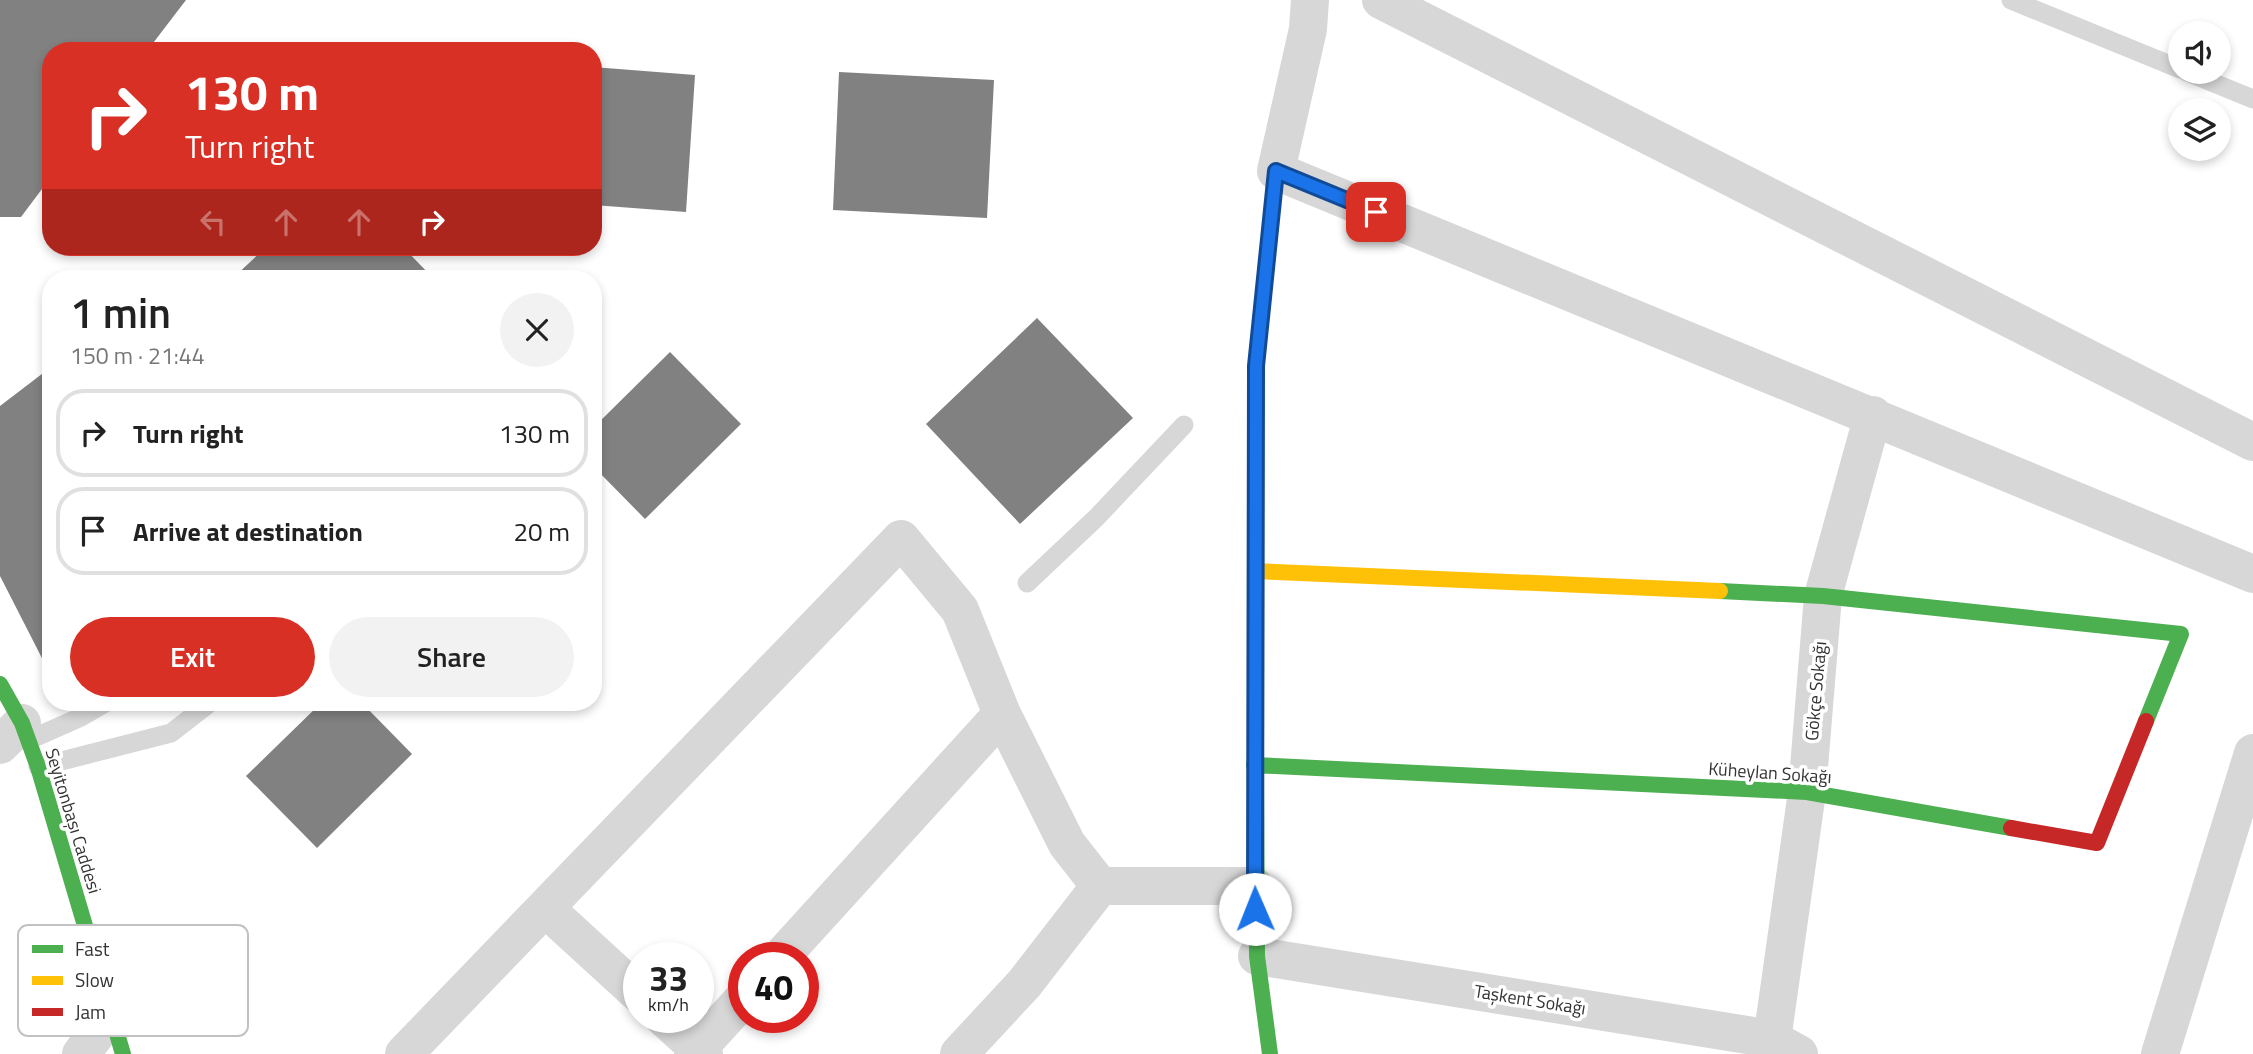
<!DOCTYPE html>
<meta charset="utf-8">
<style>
body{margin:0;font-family:"Titillium Web",sans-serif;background:#f2f2f2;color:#222;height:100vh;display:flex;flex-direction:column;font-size:26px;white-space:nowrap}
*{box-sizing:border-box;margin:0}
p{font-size:23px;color:#767676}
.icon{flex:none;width:38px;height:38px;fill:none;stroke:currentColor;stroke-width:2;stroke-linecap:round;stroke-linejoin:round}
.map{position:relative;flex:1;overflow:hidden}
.side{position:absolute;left:42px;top:270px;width:560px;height:441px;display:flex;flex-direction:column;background:#fff;border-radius:28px;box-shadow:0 4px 10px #0003}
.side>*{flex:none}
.guide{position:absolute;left:42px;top:42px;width:560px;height:214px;border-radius:28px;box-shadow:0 4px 10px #0003;background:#d93025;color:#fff;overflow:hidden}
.buttons{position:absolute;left:2168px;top:21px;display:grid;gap:14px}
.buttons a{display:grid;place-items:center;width:63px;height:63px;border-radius:50%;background:#fff;box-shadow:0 4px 10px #0003;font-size:35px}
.speed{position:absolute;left:623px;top:942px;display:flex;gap:14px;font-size:35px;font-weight:700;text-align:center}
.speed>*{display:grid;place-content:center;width:91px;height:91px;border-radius:50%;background:#fff;box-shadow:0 4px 10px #0003;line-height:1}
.speed small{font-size:18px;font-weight:400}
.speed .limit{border:10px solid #d22;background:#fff;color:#111}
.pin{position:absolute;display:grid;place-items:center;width:60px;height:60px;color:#fff;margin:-30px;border-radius:14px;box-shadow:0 4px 10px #0006}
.me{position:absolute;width:77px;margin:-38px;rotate:359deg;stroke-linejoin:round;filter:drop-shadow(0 0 5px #0008)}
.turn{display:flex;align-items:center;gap:24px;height:147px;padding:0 28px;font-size:32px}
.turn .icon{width:91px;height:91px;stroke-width:2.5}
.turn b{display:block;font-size:49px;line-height:60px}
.lanes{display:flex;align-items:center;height:66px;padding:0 28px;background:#0003;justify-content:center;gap:35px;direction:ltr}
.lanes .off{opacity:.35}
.round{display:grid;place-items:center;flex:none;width:74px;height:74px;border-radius:37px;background:#f2f2f2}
.head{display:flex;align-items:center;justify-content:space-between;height:119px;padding:0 28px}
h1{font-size:42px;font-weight:600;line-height:52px}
.cta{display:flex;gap:14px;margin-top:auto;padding:14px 28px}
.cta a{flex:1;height:80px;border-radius:42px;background:#d93025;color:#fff;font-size:28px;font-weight:600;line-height:80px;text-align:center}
.cta a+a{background:#f2f2f2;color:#222}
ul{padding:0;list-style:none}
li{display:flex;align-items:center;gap:21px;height:88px;margin:0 14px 10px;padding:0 14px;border:4px solid #e0e0e0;border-radius:28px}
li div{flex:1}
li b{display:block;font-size:26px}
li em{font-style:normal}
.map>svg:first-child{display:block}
</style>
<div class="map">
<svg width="2253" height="1054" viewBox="0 0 2253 1054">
<rect width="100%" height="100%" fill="#fff"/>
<path fill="#818181" d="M0,0H186L147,51H51V177L21,217H0Z
M593,67L695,75L686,212L593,205Z
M839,72L994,80L987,218L833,210Z
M266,247H403L433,278H233Z
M1037,318L1133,418L1020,524L926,424Z
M670,352L741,424L645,519L593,466V428Z
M51,367V662L46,666L0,576V406Z
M322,702H361L412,754L317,848L246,776Z"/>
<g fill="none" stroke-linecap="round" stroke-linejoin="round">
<path stroke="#d7d7d7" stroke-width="19" d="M2011,0L2180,69
M2187,72L2253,99
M1027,583L1096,518L1184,425
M29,740L81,717L107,702
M38,767L171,733L211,702"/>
<path stroke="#d7d7d7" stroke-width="38" d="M1310,0L1308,29L1276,171L2253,574
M1381,0L2253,442
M0,745L22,723
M1100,886H1254
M545,908L639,994
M1257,956L1772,1039L1799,1054
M781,957L1002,714
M663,1017L704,1054
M81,1054L110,1016
M404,1054L901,539L960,610L1002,714L1067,844L1100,886
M693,1054L744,998
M959,1054L1024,984L1100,886
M1770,1054L1807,792L1823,596L1873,415
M2160,1054L2253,753"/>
<path stroke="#4caf50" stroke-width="16" d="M1266,268L1276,171
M1255,562L1257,956L1270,1054
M1720,591L1823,596L2181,634L2146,721
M0,684L22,723L38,767L123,1054
M1254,765L1807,792L2011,828"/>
<path stroke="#ffc107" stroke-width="16" d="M1255,571L1720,591"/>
<path stroke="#c62828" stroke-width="16" d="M1255,562L1256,366L1266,268
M2011,828L2097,843L2146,721"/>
</g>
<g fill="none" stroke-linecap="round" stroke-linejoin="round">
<g stroke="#114b97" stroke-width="18">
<path id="route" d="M1255,909L1256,366L1276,171L1376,212"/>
</g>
<use href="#route" stroke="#1a73e8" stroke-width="12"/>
</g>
<g text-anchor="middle" stroke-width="7" stroke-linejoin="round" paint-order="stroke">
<g font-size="18" fill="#333" stroke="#fff">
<text transform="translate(1816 691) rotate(-85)" y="6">Gökçe Sokağı</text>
<text transform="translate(1770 773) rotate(4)" y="6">Küheylan Sokağı</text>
<text transform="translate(73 821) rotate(73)" y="6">Seyitonbaşı Caddesi</text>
<text transform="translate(1530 1000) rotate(9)" y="6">Taşkent Sokağı</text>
</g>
</g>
<rect x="18" y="925" width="230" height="111" rx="10" fill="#fff" stroke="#c2c2c2" stroke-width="2"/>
<rect x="32" y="945" width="31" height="8" fill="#4caf50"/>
<rect x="32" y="976" width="31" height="9" fill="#ffc107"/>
<rect x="32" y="1008" width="31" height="8" fill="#c62828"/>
<g font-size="19" fill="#333">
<text x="75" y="956">Fast</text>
<text x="75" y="987">Slow</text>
<text x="75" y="1019">Jam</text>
</g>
</svg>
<div class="buttons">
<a><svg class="icon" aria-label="sound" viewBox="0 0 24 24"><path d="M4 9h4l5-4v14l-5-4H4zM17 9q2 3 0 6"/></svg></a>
<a><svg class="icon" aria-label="layers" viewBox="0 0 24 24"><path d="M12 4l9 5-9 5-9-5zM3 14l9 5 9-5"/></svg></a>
</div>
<div class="speed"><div>33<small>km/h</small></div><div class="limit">40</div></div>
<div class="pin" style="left:1376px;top:212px;background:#d93025"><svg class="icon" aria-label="arrive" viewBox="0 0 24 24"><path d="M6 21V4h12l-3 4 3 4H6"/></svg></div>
<svg class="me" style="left:1255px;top:909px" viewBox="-20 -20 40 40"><circle r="19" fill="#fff"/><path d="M0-13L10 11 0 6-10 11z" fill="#1a73e8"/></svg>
<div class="guide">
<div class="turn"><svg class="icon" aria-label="right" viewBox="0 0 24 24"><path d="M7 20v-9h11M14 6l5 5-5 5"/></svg><div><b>130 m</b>Turn right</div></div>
<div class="lanes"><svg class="icon off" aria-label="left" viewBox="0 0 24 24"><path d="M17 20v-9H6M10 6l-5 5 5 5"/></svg><svg class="icon off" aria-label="ahead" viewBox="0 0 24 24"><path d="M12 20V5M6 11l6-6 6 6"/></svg><svg class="icon off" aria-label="ahead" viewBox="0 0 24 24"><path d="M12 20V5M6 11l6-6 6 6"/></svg><svg class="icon" aria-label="right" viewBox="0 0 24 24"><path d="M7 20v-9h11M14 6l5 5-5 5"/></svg></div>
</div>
<section class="side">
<div class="head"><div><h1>1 min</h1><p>150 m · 21:44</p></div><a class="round"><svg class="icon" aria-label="close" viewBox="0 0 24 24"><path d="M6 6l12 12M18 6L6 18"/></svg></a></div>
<ul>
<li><svg class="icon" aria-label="right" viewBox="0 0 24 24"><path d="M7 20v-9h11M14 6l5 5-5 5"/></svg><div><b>Turn right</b></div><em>130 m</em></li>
<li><svg class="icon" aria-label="arrive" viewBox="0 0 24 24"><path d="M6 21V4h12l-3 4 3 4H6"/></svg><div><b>Arrive at destination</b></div><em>20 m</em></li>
</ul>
<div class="cta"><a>Exit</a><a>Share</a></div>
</section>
</div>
